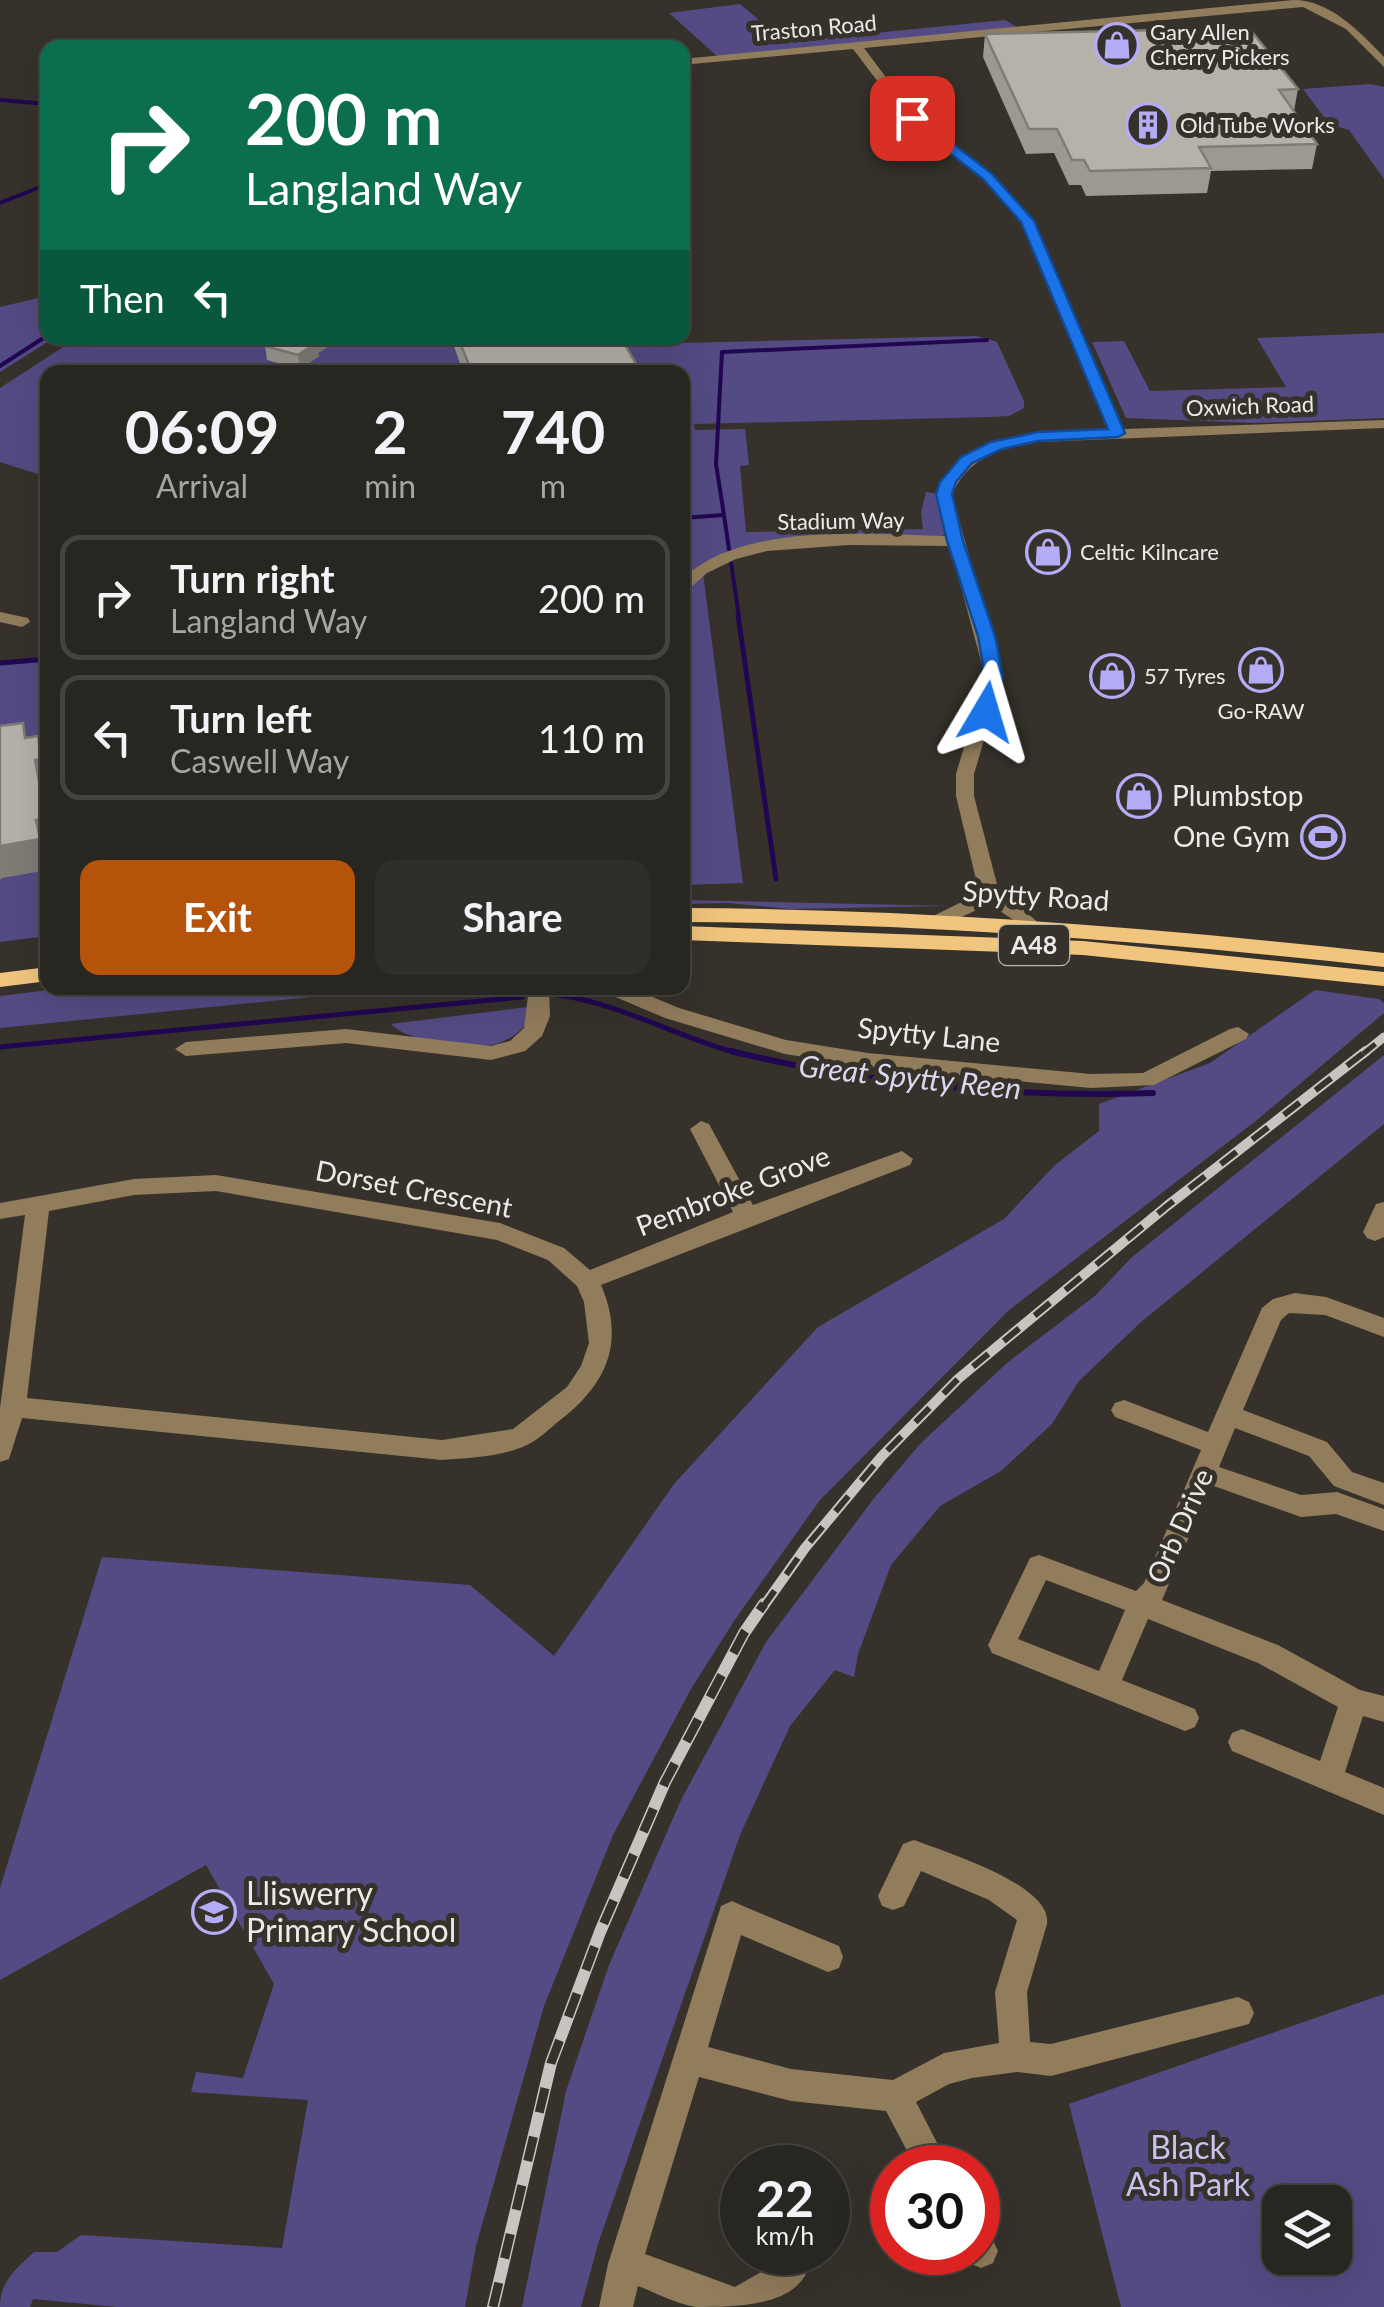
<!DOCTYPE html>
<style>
body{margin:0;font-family:Lato,sans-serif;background:#302e29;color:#f1f3f6;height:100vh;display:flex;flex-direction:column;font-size:38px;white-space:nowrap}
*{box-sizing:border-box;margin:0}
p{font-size:32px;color:#a5a5a5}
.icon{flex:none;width:55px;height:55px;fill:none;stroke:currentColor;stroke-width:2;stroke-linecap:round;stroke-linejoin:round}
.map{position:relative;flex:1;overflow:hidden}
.side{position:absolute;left:40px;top:365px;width:650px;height:630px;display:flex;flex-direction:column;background:#282620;border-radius:20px;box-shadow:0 10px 40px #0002,0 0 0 2px #44433e}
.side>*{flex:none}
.banner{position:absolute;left:40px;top:40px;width:650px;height:305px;border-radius:20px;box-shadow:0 10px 40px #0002,0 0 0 2px #44433e;background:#0b6e4f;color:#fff;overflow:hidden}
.fabs{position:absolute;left:1262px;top:2185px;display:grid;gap:20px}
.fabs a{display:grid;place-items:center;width:90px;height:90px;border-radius:20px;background:#282620;box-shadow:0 10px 40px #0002,0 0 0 2px #44433e;font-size:50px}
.speed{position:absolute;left:720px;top:2145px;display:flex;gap:20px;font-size:50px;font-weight:700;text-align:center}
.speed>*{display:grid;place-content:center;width:130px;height:130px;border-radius:50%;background:#282620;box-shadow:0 10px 40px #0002,0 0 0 2px #44433e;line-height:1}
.speed small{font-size:25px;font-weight:400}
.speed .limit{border:15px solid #d22;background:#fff;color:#111}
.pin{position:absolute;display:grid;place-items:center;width:85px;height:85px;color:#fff;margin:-42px;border-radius:20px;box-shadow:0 5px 15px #0006}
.me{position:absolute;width:110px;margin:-55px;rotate:7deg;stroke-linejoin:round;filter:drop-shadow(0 0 8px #0008)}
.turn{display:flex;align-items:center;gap:35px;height:210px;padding:0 40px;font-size:45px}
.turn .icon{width:130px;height:130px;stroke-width:2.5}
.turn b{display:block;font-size:70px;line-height:85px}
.then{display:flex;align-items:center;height:95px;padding:0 40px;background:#0003;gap:20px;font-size:38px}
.eta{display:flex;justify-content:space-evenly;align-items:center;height:170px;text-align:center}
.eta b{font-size:60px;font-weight:700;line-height:70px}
.primary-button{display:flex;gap:20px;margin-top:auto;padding:20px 40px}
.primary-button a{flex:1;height:115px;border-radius:20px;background:#b45309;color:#fff;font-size:40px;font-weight:700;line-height:115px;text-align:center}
.primary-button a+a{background:#302e29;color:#f1f3f6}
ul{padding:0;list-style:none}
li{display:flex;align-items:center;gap:30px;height:125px;margin:0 20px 15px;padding:0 20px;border:5px solid #44433e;border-radius:20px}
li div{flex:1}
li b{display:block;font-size:38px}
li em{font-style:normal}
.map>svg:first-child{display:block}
</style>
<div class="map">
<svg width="1384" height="2307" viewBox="0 0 1384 2307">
<rect width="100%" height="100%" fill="#36322b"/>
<path fill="#544b84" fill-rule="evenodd" d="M740,4L785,42L1005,20L1020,29L718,57L669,13Z
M1370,84L1384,87V179L1349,130L1329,124L1303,89Z
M47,296L48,338H54L0,372V307Z
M1384,333V418L1254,423L1126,418L1092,342L1124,341L1150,391L1286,387L1257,338Z
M976,336L997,342L1024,401V408L1009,416L989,417L694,424L695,430L745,429L749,465L740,466L746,532L923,529L921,513L926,492L941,494L948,534L933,538L762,542L702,565L743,883L683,885L682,372H48L47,477L0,462V388L77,338H679L680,343Z
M47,659V936L0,942V663Z
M683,900L949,906L790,909L729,903L683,904Z
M65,988H501L321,996L0,1028V996Z
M1315,990L1379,999L1384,1003V1013L1257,1120L1009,1310L820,1500L734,1621L691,1689L613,1835L544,2006L476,2246L465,2307H117L33,2299L30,2307H0C0,2281 16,2269 34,2252H57L81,2235L282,2248L308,2100L191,2092L196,2072L243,2078L274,1984L206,1865L0,1980V1888L102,1557L470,1585L554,1656L674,1484L818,1327L1004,1219L1055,1165L1099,1131V1104L1210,1063Z
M528,1007L527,1024C517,1034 506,1042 492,1045C470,1050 405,1041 391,1024Z
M1384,1055V1124L1141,1322L1079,1381L1052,1424L1001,1471L940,1506L891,1565L858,1654L854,1677L835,1670L790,1726L740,1835L598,2244L581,2307H522L566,2091L609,1965L681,1800L766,1642L875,1497L921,1443L1007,1363L1096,1295L1131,1258Z
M1384,1994V2307H1121L1069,2104ZM1280,2202H1335V2258H1280Z"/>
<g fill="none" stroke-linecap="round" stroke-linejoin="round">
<path stroke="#210751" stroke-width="4" d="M0,100L48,104
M0,203L48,184
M0,366L48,335
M724,515L739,617
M682,518L724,515L716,464L722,352L987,340"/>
<path stroke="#210751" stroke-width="5" d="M738,615L776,879
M0,663L48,659
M558,995C623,1004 678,1038 741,1054
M0,1047L522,997"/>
<path stroke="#210751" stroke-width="6" d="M731,1051C863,1084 1017,1098 1153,1093"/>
<path fill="#917c5b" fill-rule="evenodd" d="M1294,0C1330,0 1360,32 1384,57V67L1346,29L1303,7L864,48L915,116L991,173L1033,221L1124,429L1384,420V428L1038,442C1000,448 968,457 952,495L1003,676L974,774V796L998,888L1041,925L1031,931L989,904L947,924H933L930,920L933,916L974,896L978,888L956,796V774L985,676L950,546L849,545L767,551L736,559L707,573L682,595V580C738,521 873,535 947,536L936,495C965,427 1046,432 1109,430L1021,222L983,179L907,120L853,49L682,65V59Z
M0,612L28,618L30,622L22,627L0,622Z
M529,988H549L550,1016L542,1036L525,1051L491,1060L346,1043L186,1056L175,1049L186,1042L346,1029L491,1046L510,1041L524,1028Z
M603,988H631L679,1008L786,1040L868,1053L1091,1074L1143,1073L1230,1029L1238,1027L1249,1034L1246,1039L1154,1085L1091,1088L868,1067L785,1054L665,1018L606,993Z
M701,1121L709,1124L753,1205L902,1151L913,1159L910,1165L601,1285C626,1343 606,1385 559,1421C549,1429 538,1440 527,1445C502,1457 469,1458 442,1460L22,1418L9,1459L0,1462V1408L25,1215L0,1219V1203L134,1179L216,1175L500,1223L564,1248L590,1270L733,1212L690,1129ZM216,1191L497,1240L548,1260L577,1286L584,1302L589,1343L581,1366L567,1387L513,1429L442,1440L27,1398L49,1211L134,1195Z
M1384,1202V1237L1375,1241L1367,1238L1363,1232L1376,1204Z
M1295,1293L1326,1297L1384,1318V1337L1325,1315L1289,1313L1281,1320L1243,1410L1327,1442L1352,1472L1384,1483V1505L1334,1486L1309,1456L1235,1428L1219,1467L1301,1495L1337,1492L1384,1509V1531L1336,1514L1301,1517L1211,1485L1162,1600L1278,1645L1360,1690L1384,1696V1722L1363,1716L1345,1772L1384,1788V1815L1232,1751L1228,1742L1232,1733L1242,1729L1320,1761L1338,1707L1258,1663L1148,1619L1122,1680L1195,1709L1199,1718L1195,1727L1185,1731L992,1653L988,1645L1030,1558L1039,1555L1136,1591L1144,1583L1201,1450L1115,1417L1111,1410L1115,1403L1124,1400L1208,1432L1262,1308L1273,1299ZM1046,1580L1125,1610L1099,1671L1018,1639Z
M914,1840C945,1852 1053,1885 1047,1924L1027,1992L1030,2042L1051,2044L1238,1997L1249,2002L1254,2013L1249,2024L1051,2076L1017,2072L972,2078L949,2084L916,2102L950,2168H916L886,2111L791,2101L699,2077L645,2254L735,2287L790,2255L802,2260L807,2272C791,2307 733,2307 696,2307C677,2304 656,2293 638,2286L633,2307H599L608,2264L721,1906L732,1901L743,1906L839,1946L843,1957L839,1968L828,1972L741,1935L708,2047L791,2069L893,2080L944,2053L999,2043L995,1992L1017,1920L989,1900L921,1871L904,1906L893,1910L882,1906L878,1896L903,1844Z
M978,2229L990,2234L998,2251L993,2263L981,2268L969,2263L964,2252H978Z"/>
<path fill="#f1c57e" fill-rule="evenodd" d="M682,908C917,909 1151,927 1384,953V967C1151,941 918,923 682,922Z
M682,926L1083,941L1384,972V986L1083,955L682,940Z
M48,967V981L0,987V973Z"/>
<g stroke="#c7c5c0" stroke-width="9">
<path id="rail-far2" d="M1363,1054L1384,1037"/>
</g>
<g stroke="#c7c5c0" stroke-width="10">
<path id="rail-far1" d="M763,1607L805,1548L882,1456L958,1379L1167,1206L1366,1051"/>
</g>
<g stroke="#c7c5c0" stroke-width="12">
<path id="rail" d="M493,2307L551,2063L600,1932L665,1782L744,1633L764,1604"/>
</g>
<use href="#rail-far2" stroke="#36322b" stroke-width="5" stroke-dasharray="16" stroke-linecap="butt"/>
<use href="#rail-far1" stroke="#36322b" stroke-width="6" stroke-dasharray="20" stroke-linecap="butt"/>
<use href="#rail" stroke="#36322b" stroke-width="9" stroke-dasharray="25" stroke-linecap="butt"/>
</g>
<path fill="#9d9891" d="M985,34L1298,89L1294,111L1317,144L1312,169L1211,171L1207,193L1086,196L1081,185H1069L1054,153L1026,154L983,57Z
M280,338H342L318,353L319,356L300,369L267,360L265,346Z
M451,338H621L641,372H463Z"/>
<path fill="#7f7c76" d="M319,338H342L318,353L319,356L300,369L298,355Z
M38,736L46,766L48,780V789L42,790L48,817V850H44L48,870L2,878L0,880V846L36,820L35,760Z"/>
<path fill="#b6b1a9" stroke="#7f7c76" stroke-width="2.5" d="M1249,28L1298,89L1279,90L1317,144L1199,147L1211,168L1090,171L1084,160H1072L1057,129H1029L985,34Z
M280,338H319L313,341L317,342L298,355L265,346Z
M458,338H621L641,372H472Z
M23,723L25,738L38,736L41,759L35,760L46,818L36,820L40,839L0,846V726Z"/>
<path fill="#1a73e8" stroke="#114b97" stroke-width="2.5" d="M907,115H916L992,174L1034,221L1125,433L1118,437L1038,441L1002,449L972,463L956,482L952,494L963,541L995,636L1003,676L995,712L986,717L977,712L985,676L978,636L947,541L936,494L940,482L961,457L991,442L1038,432L1108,429L1021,222L983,179L907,120Z"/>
<defs>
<g id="shop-ring" transform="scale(2.25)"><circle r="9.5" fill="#36322b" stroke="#b5acf8" stroke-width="1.5"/><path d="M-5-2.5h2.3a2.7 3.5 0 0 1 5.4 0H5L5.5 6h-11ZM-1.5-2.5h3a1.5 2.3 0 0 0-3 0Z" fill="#b5acf8"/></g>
<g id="building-ring" transform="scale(2.25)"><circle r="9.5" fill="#36322b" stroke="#b5acf8" stroke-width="1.5"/><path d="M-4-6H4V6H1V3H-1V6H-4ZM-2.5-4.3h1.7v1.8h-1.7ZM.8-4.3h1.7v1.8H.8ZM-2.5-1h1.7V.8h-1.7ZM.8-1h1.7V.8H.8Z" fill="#b5acf8"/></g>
<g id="stadium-ring" transform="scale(2.25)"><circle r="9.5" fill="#36322b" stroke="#b5acf8" stroke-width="1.5"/><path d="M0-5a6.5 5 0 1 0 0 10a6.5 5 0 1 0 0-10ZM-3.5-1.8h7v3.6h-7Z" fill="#b5acf8"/></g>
<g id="school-ring" transform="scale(2.25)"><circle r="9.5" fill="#36322b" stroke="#b5acf8" stroke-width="1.5"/><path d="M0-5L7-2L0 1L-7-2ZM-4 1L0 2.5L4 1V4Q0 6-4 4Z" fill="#b5acf8"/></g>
</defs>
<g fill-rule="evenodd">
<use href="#shop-ring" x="1117" y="45"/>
<use href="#building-ring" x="1148" y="125"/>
<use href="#shop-ring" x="1048" y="552"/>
<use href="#shop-ring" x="1261" y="670"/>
<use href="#shop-ring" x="1112" y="676"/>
<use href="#shop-ring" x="1139" y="796"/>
<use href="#stadium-ring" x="1323" y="837"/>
<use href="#school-ring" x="214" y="1912"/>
</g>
<g text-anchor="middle" stroke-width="10" stroke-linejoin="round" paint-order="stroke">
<g font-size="22" fill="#eceae6" stroke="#36322b">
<text transform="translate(814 28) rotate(-5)" y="8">Traston Road</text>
<text transform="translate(1250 406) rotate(-2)" y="8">Oxwich Road</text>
<text transform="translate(841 521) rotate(-1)" y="8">Stadium Way</text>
</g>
<g font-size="22" fill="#eceae6" stroke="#36322b" text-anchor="start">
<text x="1150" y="40">Gary Allen<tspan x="1150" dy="25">Cherry Pickers</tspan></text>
<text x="1180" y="133">Old Tube Works</text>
<text x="1080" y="560">Celtic Kilncare</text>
<text x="1144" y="684">57 Tyres</text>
<text x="1261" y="719" text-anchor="middle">Go-RAW</text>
</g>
<rect fill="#36322b" stroke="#b5b3ae" stroke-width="2.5" x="999" y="925" width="70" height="40" rx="8"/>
<g font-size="25" font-weight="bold" fill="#eceae6">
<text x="1034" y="954">A48</text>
</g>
<g font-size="28" fill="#eceae6" stroke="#36322b" text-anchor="start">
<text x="1172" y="806">Plumbstop</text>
<text x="1290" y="847" text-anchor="end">One Gym</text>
</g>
<g font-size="28" fill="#eceae6" stroke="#36322b">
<text transform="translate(1036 896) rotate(4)" y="10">Spytty Road</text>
<text transform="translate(929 1035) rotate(6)" y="10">Spytty Lane</text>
<text transform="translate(414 1189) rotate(11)" y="10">Dorset Crescent</text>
<text transform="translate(733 1191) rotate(-21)" y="10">Pembroke Grove</text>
<text transform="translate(1180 1526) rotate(-66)" y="10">Orb Drive</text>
</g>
<g font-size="30" font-style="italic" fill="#d9d8ee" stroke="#36322b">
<text transform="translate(910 1078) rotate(6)" y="10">Great Spytty Reen</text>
</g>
<g font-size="32" fill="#eceae6" stroke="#36322b" text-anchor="start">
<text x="246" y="1905">Lliswerry<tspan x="246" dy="37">Primary School</tspan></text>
</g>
<g font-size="32" fill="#c7c3ee" stroke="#36322b">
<text x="1188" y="2159">Black<tspan x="1188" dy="37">Ash Park</tspan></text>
</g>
</g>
</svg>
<div class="fabs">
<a><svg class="icon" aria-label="layers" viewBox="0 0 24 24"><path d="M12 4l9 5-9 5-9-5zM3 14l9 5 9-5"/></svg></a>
</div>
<div class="speed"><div>22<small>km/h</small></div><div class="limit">30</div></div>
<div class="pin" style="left:912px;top:118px;background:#d93025"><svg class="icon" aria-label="arrive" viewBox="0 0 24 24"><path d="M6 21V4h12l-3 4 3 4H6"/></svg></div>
<svg class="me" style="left:986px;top:712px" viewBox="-20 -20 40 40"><path d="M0-17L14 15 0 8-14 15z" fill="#1a73e8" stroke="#fff" stroke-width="4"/></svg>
<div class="banner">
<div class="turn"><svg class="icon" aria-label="right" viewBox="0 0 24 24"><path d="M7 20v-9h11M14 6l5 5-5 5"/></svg><div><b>200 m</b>Langland Way</div></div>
<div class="then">Then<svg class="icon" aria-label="left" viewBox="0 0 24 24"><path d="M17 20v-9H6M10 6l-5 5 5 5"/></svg></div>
</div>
<section class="side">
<div class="eta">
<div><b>06:09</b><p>Arrival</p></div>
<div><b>2</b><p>min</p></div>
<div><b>740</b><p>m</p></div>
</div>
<ul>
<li><svg class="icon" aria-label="right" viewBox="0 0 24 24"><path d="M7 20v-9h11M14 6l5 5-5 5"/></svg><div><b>Turn right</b><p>Langland Way</p></div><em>200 m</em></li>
<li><svg class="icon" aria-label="left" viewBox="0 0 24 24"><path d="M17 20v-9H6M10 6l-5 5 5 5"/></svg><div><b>Turn left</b><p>Caswell Way</p></div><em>110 m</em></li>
</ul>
<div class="primary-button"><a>Exit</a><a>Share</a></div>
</section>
</div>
